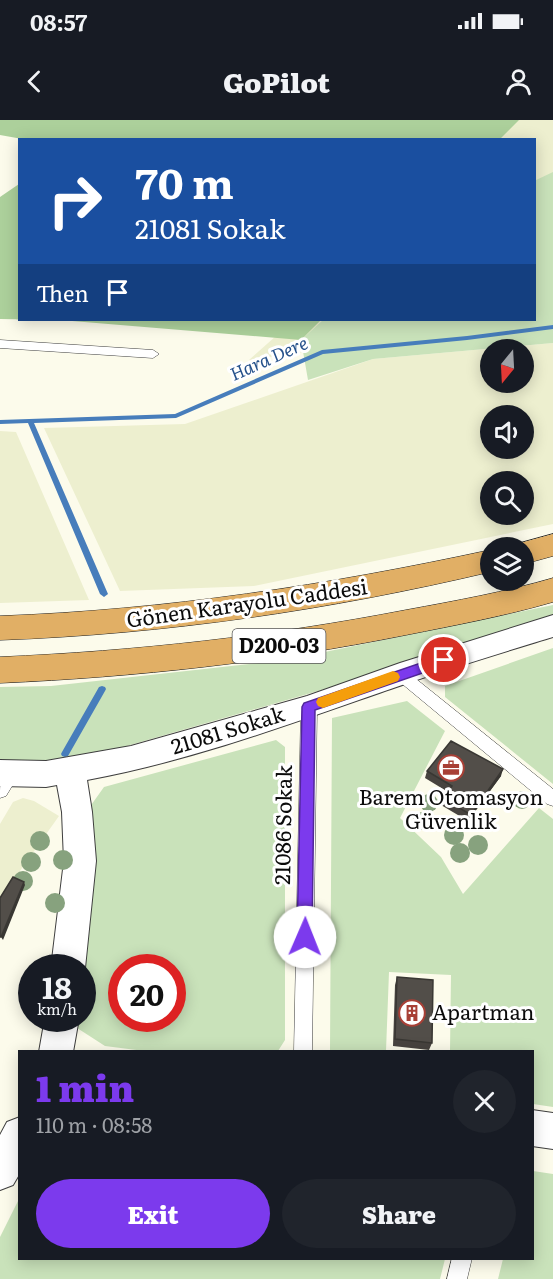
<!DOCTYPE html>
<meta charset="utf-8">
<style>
body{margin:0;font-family:Literata,serif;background:#20242c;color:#f1f3f6;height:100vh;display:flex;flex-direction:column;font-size:22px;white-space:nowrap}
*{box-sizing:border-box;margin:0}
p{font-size:20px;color:#9ea1a6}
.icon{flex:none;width:33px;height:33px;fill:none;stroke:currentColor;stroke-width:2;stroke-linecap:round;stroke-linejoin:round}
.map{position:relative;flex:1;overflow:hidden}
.drawer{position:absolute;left:18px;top:930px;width:516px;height:210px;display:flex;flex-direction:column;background:#171b24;border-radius:0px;box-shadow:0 3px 15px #0003}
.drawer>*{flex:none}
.hud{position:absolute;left:18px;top:18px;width:518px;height:183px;border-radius:0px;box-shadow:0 3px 15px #0003;background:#1a4fa0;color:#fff;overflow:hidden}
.needle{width:39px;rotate:198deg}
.controls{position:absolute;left:480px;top:219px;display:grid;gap:12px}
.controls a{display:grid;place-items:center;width:54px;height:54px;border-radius:50%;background:#171b24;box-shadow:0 3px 15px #0003;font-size:30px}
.speed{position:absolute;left:18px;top:834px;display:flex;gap:12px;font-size:30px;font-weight:700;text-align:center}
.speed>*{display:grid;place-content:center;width:78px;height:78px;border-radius:50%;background:#171b24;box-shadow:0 3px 15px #0003;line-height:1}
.speed small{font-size:15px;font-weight:400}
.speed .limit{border:9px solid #d22;background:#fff;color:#111}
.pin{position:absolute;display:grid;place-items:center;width:51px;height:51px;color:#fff;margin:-26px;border:3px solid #fff;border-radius:50%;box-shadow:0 2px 6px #0007}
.me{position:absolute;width:66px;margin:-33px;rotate:1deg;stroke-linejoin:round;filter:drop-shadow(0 0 4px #0008)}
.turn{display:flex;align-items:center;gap:21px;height:126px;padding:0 18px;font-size:27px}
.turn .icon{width:78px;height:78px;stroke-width:2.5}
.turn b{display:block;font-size:42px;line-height:51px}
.then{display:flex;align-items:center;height:57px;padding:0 18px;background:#0003;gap:12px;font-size:22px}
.round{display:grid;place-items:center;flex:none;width:63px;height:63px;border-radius:32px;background:#20242c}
.overview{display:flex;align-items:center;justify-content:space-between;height:102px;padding:0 18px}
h1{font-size:36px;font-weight:800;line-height:45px;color:#7c3aed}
.primary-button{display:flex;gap:12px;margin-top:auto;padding:12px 18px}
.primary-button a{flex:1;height:69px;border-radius:36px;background:#7c3aed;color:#fff;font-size:24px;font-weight:800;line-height:69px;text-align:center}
.primary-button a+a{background:#20242c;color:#f1f3f6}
.status{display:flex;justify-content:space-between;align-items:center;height:42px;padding:0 30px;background:#171b24;direction:ltr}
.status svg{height:16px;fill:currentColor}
header{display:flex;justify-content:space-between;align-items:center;height:78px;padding:0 18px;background:#171b24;font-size:27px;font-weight:800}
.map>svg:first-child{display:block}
</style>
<div class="status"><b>08:57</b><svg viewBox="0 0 49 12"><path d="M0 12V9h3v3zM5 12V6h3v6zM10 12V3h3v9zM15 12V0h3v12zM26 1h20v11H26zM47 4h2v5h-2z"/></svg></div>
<header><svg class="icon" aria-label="back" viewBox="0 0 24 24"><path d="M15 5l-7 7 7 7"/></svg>GoPilot<svg class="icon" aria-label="person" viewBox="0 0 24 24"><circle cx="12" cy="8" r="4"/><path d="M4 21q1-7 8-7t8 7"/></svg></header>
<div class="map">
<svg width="553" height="1159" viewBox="0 0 553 1159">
<rect width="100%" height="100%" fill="#fcfbeb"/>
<path fill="#edefcf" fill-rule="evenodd" d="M516,0H553V212L395,219L249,240L294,200H534V20L494,19Z
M553,223V404L254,466L120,471L44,308L185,304L373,239ZM490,230H524V262H490ZM490,296H524V328H490ZM490,362H524V394H490Z
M0,311L16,312L89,480L0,483Z
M23,678L34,681L59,696L0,779V704L13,682Z"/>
<path fill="#c9e2ba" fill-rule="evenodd" d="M553,52V223L373,239L308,260L301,220L323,200H534V61Z
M553,485V497L332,567L78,640L0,643V567L51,566L286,540Z
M553,528V664L445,577V566Z
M407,581L445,611L400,698L441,737L463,774L539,688L553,699V987L533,984L532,932L450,931L451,855L389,852L386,931H330L332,598Z
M276,620L285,627V920L278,931L152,932L105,926L74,906L75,899L82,898L89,688L104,667ZM122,848H172V898H122Z
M533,1051L553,1054V1159H498L503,1139L532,1138Z
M19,1079L20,1138L445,1139L440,1159H0V1117Z"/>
<path fill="#acd09b" d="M0,0H519L499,20H28L0,15Z
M19,64L20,200H321L301,220L60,200L0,199V77Z"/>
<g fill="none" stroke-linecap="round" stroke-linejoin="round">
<path fill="#477dbb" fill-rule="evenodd" d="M553,205V209L467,220L323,234L176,298L34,303L108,474L104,477L100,474L28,303L0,304V300L175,294L322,230L467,216Z
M102,566L105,567L106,569L105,571L68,636L65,637L62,636L61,634L62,632L99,567Z"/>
<g stroke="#3e3e3e" stroke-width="1">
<path id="lane" d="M0,220L153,230L159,234L153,238L0,228Z
M400,548L405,550L553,669V686L547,684L395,558L393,554L395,550Z
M309,581L314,583L317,587L312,932H294L301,587L304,583Z
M12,646L18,648L20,653L6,676L0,678C0,665 0,651 12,646Z
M452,1138H472L467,1159H447Z"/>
</g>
<g stroke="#3e3e3e" stroke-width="2">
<path id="street" d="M553,495V517C504,532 454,547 405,564C301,600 196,640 87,660L92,692L96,741L85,848L82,853V848H51L64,741L62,692L57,665L46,667L0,666V640L46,641L131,626L307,576L400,543Z
M45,898H79L73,932H39Z
M532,990L553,993V1029L532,1026Z
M20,997V1053L13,1065L0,1070V1015L7,1002Z"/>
</g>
<g stroke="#1c1c1c" stroke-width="1">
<path id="highway" d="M553,414V436L524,444V428H512L513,425Z
M490,430V452C329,490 166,514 0,520V496C166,490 328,465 490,430Z
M553,458V482C505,496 456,505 406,515C272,542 137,557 0,563V537C137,531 272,516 406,490C455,481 505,472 553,458Z"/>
</g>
<use href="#lane" fill="#fff" fill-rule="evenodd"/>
<use href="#street" fill="#fff" fill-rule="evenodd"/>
<use href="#highway" fill="#e1af65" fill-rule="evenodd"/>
</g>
<g fill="#87a27e">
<circle cx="522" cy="680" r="9"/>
<circle cx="429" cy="683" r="9"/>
<circle cx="422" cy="701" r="9"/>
<circle cx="454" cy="715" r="10"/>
<circle cx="40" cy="721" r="10"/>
<circle cx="478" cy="725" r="10"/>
<circle cx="460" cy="733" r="10"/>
<circle cx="63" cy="740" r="10"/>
<circle cx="31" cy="742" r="10"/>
<circle cx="23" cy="761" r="10"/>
<circle cx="55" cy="783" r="10"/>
</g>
<path fill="#47433f" d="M427,651L501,656L468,701L441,685L443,678L448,672L425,658Z
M397,857L432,923L429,930L393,926L395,865Z"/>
<path fill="#393733" d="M503,649L501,656L468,701L471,695Z
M24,762L25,765L3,820L1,817Z"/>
<path fill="#524e49" stroke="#393733" stroke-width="1.5" d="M451,621L503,649L471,695L443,678L452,666L427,651Z
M13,757L24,762L1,817H0V778Z
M397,857L433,860L432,923L395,919Z"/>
<path fill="#7c3aed" stroke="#51269a" stroke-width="1.5" d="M444,535L449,536L451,540L449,544L315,590L312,817L310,822L305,824L299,822L297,817L302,587L304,583Z"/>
<path fill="#f59e0b" d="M393,551L398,553L400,557L398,561L323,588L318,586L316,582L318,578Z"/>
<defs>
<g id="office-ring" transform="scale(1.35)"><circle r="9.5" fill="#fff" stroke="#a84036" stroke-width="1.5"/><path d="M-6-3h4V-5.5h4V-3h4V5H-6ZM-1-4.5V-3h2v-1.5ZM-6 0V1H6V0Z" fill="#a84036"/></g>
<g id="building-ring" transform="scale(1.35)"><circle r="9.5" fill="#fff" stroke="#a84036" stroke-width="1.5"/><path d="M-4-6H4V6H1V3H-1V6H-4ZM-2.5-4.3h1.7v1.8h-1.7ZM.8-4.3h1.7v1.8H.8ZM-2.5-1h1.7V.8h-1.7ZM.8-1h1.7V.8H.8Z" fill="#a84036"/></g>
</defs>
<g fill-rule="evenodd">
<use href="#office-ring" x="451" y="648"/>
<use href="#building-ring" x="412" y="893"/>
</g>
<g text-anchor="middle" stroke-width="6" stroke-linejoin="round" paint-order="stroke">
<g font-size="18" font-style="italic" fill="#25518b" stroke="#fff">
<text transform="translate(269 239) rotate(-24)" y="6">Hara Dere</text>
</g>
<rect fill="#fff" stroke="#545454" stroke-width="1.5" x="232.5" y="509" width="93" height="34" rx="4.5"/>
<g font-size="20" font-weight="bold" fill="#0b0b0b">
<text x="279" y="533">D200-03</text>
</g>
<g font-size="21" fill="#0b0b0b" stroke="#fff">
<text transform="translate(247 484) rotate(-8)" y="7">Gönen Karayolu Caddesi</text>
<text transform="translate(228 611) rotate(-17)" y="7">21081 Sokak</text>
<text transform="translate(284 705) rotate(-89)" y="7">21086 Sokak</text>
</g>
<g font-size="21" fill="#0b0b0b" stroke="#fff">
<text x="451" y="685">Barem Otomasyon<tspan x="451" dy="24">Güvenlik</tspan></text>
<text x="432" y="900" text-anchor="start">Apartman</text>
</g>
</g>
</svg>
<div class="controls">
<a><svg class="needle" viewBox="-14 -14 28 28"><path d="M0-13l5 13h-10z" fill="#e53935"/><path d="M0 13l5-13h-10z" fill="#9ea1a6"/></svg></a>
<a><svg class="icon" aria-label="sound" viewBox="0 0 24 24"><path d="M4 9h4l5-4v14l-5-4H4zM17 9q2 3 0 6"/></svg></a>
<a><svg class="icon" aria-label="search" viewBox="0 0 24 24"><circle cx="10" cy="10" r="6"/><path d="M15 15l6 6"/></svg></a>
<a><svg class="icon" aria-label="layers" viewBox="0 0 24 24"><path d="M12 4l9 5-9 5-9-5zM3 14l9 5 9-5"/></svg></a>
</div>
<div class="speed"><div>18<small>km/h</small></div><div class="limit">20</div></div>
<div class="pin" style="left:444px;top:540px;background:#d93025"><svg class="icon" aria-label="arrive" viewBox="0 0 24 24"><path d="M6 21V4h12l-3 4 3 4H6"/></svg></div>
<svg class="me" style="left:305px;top:817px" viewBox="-20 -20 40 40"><circle r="19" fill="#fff"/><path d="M0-13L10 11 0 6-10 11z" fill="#7c3aed"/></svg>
<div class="hud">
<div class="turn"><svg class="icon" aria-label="right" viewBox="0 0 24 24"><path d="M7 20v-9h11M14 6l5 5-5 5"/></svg><div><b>70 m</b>21081 Sokak</div></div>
<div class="then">Then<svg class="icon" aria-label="arrive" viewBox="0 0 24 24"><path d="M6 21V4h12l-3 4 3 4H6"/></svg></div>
</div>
<section class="drawer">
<div class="overview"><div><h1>1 min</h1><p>110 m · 08:58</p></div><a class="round"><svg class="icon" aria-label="close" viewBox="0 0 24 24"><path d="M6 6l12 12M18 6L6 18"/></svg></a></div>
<div class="primary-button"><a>Exit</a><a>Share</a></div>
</section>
</div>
